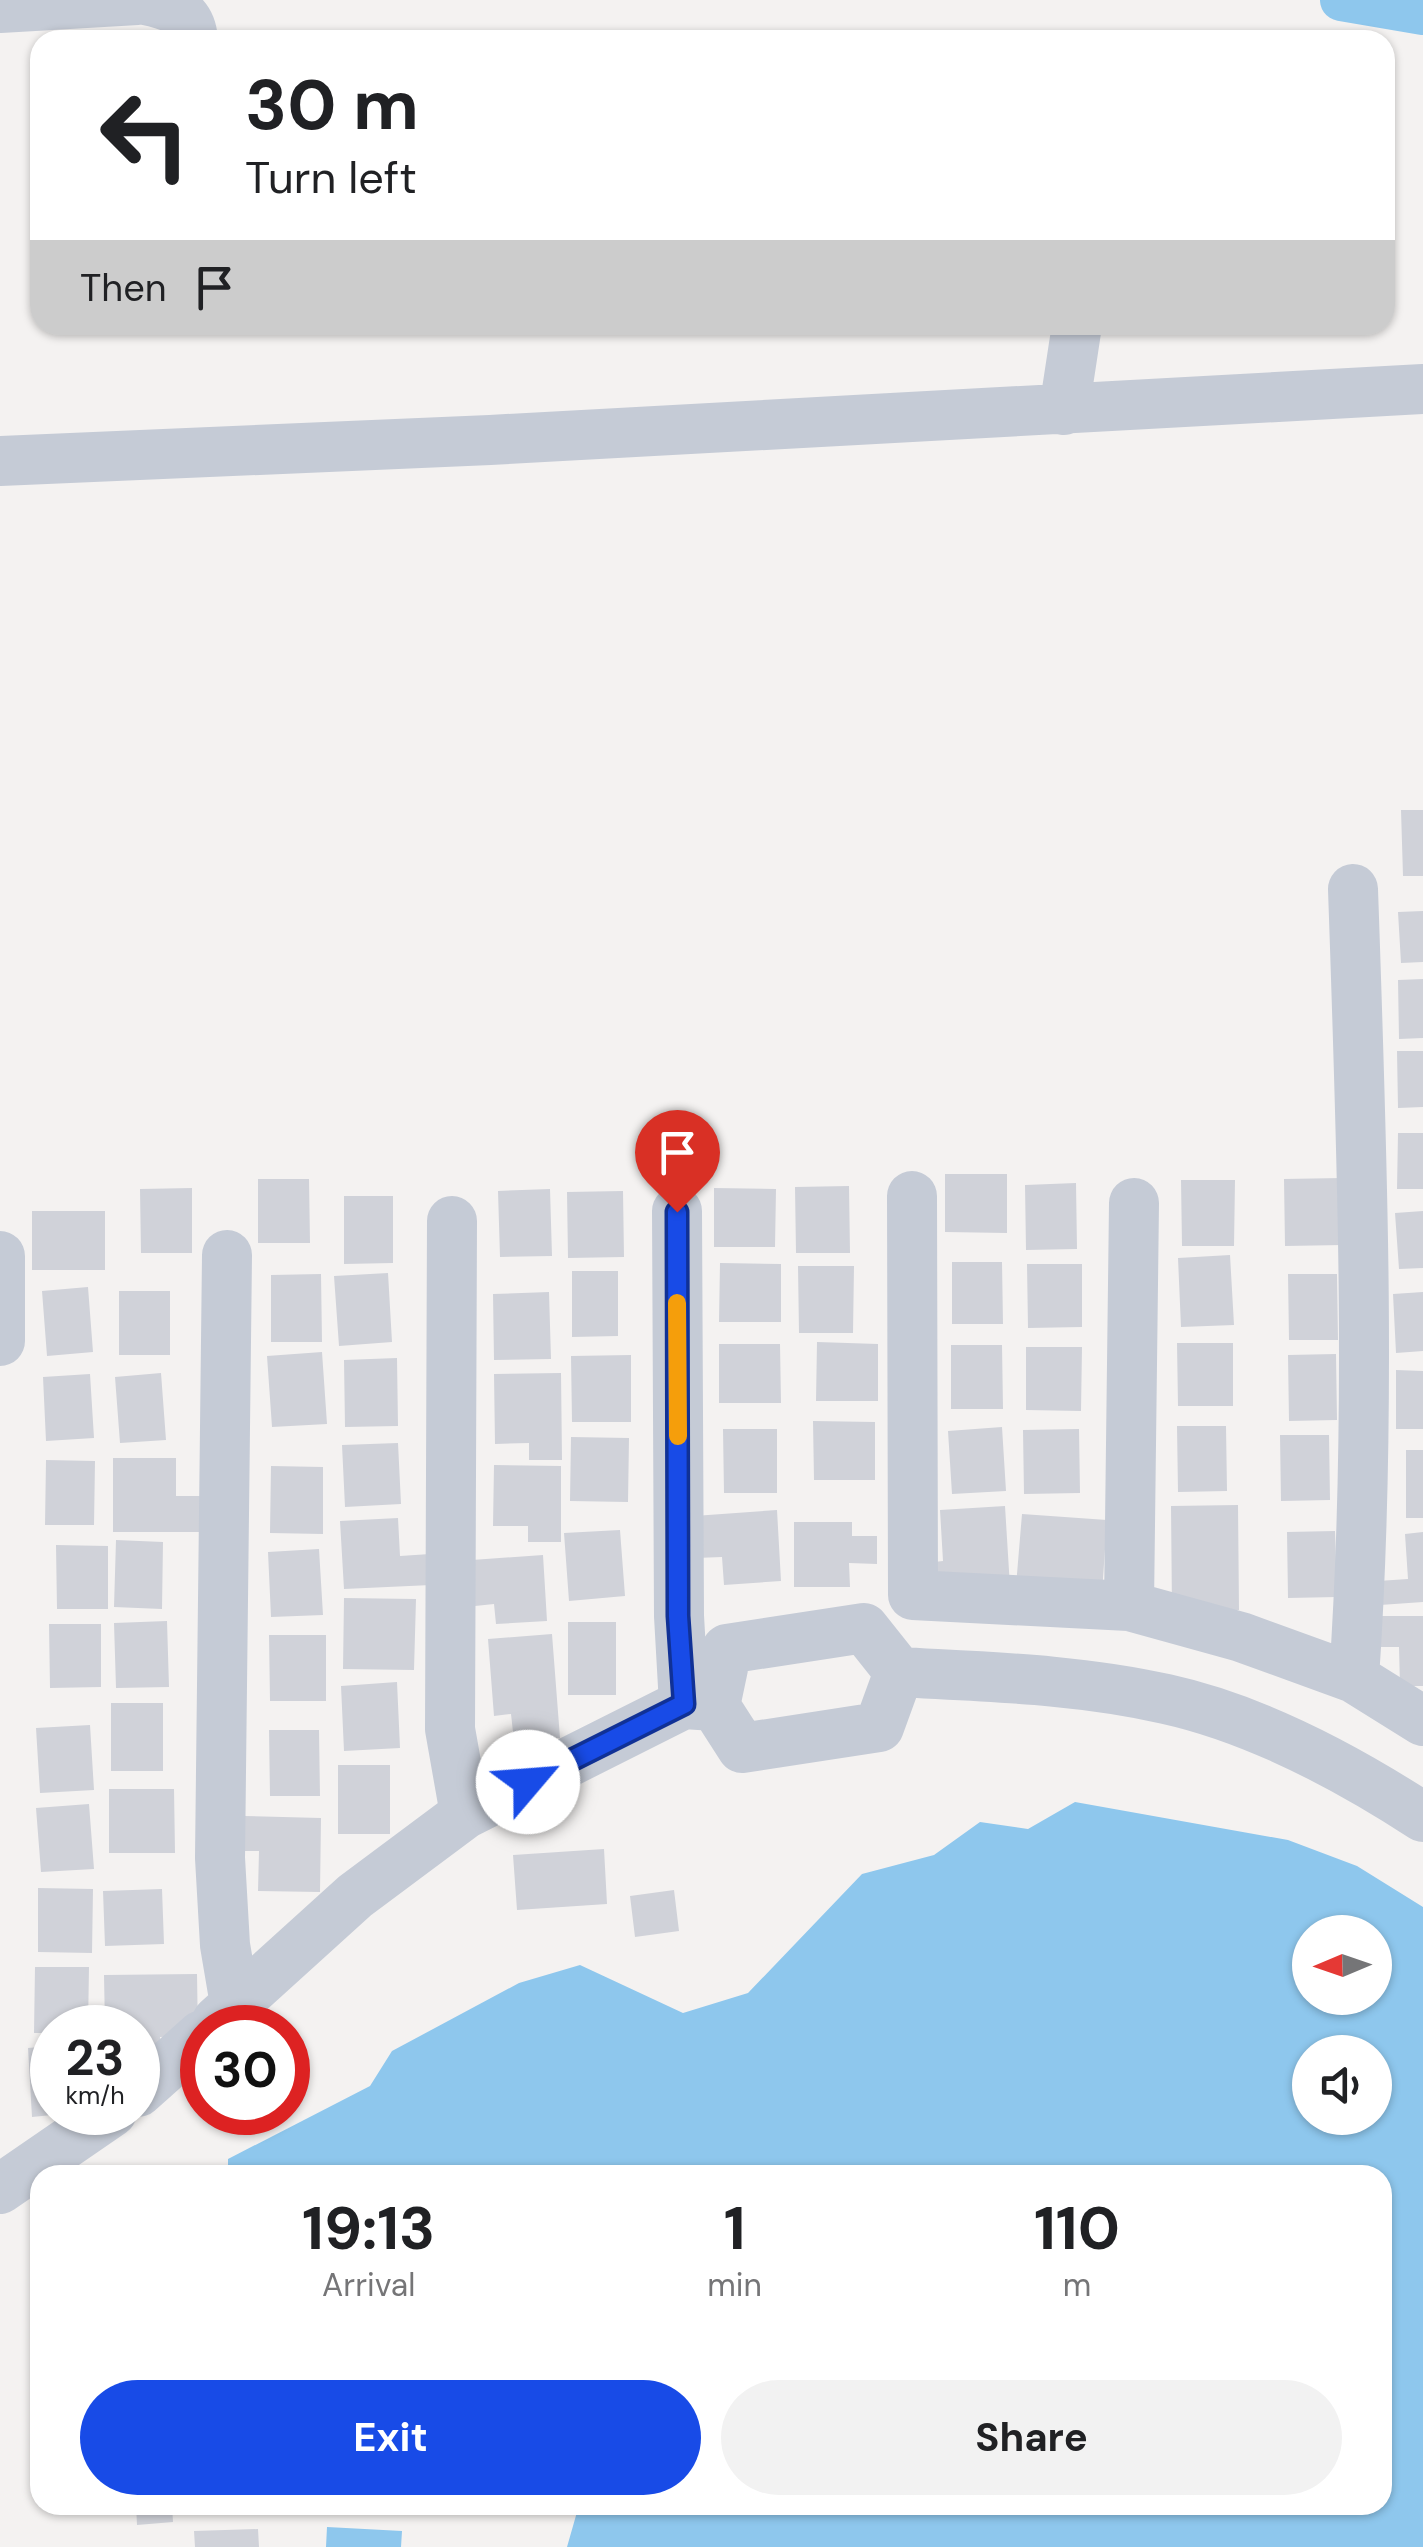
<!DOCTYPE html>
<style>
body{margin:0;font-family:"DM Sans",sans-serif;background:#f2f2f2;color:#202124;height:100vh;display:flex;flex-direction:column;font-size:38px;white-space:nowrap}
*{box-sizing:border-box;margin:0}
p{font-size:32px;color:#757577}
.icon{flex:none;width:55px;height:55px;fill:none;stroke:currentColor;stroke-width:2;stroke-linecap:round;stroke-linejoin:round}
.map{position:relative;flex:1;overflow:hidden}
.drawer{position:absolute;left:30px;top:2165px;width:1362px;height:350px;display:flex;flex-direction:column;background:#fff;border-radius:30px;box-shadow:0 2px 8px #0004}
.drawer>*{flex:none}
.banner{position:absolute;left:30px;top:30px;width:1365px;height:305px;border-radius:30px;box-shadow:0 2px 8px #0004;background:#fff;color:#202124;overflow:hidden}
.needle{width:65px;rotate:268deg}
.controls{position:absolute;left:1292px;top:1915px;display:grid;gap:20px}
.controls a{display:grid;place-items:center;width:100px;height:100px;border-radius:50%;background:#fff;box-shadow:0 2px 8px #0004;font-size:50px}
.speed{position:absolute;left:30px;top:2005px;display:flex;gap:20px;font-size:50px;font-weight:700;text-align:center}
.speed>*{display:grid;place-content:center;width:130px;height:130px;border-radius:50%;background:#fff;box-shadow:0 2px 8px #0004;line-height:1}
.speed small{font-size:25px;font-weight:400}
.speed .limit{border:15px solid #d22;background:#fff;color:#111}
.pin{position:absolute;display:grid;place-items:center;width:85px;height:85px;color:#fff;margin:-102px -42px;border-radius:50% 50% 50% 0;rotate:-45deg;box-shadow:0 0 10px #0007}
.pin .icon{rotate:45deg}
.me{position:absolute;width:110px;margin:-55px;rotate:63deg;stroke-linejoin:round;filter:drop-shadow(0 0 8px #0008)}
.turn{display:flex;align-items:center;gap:35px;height:210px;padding:0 50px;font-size:45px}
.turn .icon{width:130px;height:130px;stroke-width:2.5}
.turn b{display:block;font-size:70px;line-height:85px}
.then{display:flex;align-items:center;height:95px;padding:0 50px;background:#0003;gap:20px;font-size:38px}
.eta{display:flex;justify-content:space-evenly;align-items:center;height:170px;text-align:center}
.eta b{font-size:60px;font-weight:700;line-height:70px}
.cta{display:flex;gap:20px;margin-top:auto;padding:20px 50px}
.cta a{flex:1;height:115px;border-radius:60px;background:#184be7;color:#fff;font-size:40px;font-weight:700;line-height:115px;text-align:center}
.cta a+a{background:#f2f2f2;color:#202124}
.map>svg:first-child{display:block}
</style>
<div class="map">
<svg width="1423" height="2547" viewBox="0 0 1423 2547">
<rect width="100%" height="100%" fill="#f4f2f1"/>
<path fill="#8ec7ed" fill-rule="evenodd" d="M1075,1802L1288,1840L1357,1866L1423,1907V2547H567L579,2505H1382V2175H228V2159L370,2086L392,2051L519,1983L580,1965L683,2013L748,1993L862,1874L934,1855L980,1822L1028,1829ZM1310,1932H1375V1998H1310ZM1310,2052H1375V2118H1310Z
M327,2527L402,2531L401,2547H326Z"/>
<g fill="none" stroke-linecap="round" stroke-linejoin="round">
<path stroke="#8ec7ed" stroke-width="42" d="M1341,0L1423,14"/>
</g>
<path fill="#d0d2d9" d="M1401,810H1423V876H1403Z
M1423,911V962L1401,963L1398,912Z
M1423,979V1038L1399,1039L1398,980Z
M1397,1051H1423V1107L1398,1108Z
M1398,1133H1423V1189H1397Z
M945,1174H1007V1233L945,1232Z
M1342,1178L1343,1245L1285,1246L1284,1179Z
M258,1179H309L310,1243H258Z
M1181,1180H1235L1234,1246H1182Z
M1076,1183L1077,1249L1026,1250L1025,1185Z
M849,1186L850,1253H796L795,1187Z
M192,1188V1253H141L140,1189Z
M714,1188L776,1189L775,1247H714Z
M550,1189L552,1256L500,1257L498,1191Z
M623,1191L624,1257L568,1258L567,1192Z
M344,1196H393V1263L344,1264Z
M32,1211H105V1270H32Z
M1423,1211V1268L1399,1269L1395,1213Z
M1230,1255L1234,1325L1181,1327L1178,1258Z
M952,1262H1002L1003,1324H952Z
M720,1263L781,1264V1322H719Z
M1027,1264H1082V1327L1028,1328Z
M798,1266H854L853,1333H799Z
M572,1271H618V1336L572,1337Z
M388,1273L392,1342L339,1346L334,1276Z
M321,1274L322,1342H271V1275Z
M1288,1274H1337L1338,1340H1289Z
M88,1287L93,1352L47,1356L42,1291Z
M119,1291H170V1355H119Z
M549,1292L551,1359L494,1360L493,1294Z
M1423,1292V1351L1396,1353L1393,1294Z
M817,1342L878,1344V1401H816Z
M1177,1343H1233V1406H1178Z
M719,1344H780L781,1403H719Z
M951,1345H1002L1003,1409H951Z
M1026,1347H1082L1081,1411L1026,1410Z
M322,1352L327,1424L272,1427L267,1356Z
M1336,1354L1337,1420L1289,1421L1288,1355Z
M631,1355V1422H572L571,1356Z
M397,1358L398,1426L345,1427L344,1360Z
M1396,1370L1423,1371V1429H1396Z
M161,1373L166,1440L120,1443L115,1377Z
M561,1373L562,1460H529V1443L495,1444L494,1374Z
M90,1374L94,1438L46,1441L43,1377Z
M813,1421L875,1422V1480H814Z
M1177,1426H1226L1227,1491L1178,1492Z
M1002,1427L1006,1491L952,1494L948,1431Z
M723,1429H777V1493H724Z
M1079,1429L1080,1493L1024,1494L1023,1430Z
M1280,1435H1329L1330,1500L1281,1501Z
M571,1437L629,1438L628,1502L570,1501Z
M398,1443L401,1504L345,1507L342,1445Z
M1406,1450H1423V1518H1406Z
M113,1458H176V1496H204V1532H113Z
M46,1460L95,1461L94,1525H45Z
M494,1465L561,1466V1542H528V1526H493Z
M271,1466L323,1467V1534L270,1533Z
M1238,1505L1239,1610L1172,1611L1171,1506Z
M1005,1506L1010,1587L936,1591L934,1562L943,1561L940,1510Z
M777,1510L781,1581L724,1585L722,1557L696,1558L694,1516Z
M1022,1514L1107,1520L1102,1593L1016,1586Z
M398,1518L400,1556L430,1554L431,1585L344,1589L340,1521Z
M794,1522H852V1536H877V1564L849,1563L850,1587H794Z
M620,1530L625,1596L569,1601L564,1533Z
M1335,1531L1337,1597L1288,1598L1287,1532Z
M1423,1532V1602L1380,1605L1378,1581L1408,1579L1405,1534Z
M116,1540L163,1542L162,1609L114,1607Z
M56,1545L108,1546V1609H57Z
M319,1549L323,1615L271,1617L268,1552Z
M543,1555L547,1621L496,1624L494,1604L475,1606L472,1560Z
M344,1598L416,1599L414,1670L343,1669Z
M1377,1616H1423V1686H1400L1399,1647H1377Z
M167,1621L169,1687L116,1688L114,1623Z
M568,1622H616V1695H568Z
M49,1624H101V1687L50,1688Z
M552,1634L560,1738L514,1741L511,1714L494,1716L488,1639Z
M269,1635H326V1701H270Z
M397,1682L400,1748L344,1751L341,1686Z
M111,1703H163V1771H111Z
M90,1725L94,1790L40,1793L36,1728Z
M269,1730H319L320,1796H270Z
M338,1765H390V1834H338Z
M109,1789H174L175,1853H109Z
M89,1804L94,1869L41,1872L36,1808Z
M244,1816L321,1818L320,1892L258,1891L259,1851H244Z
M604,1849L607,1904L517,1910L513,1855Z
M38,1888L93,1889L92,1953L38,1952Z
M162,1889L164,1944L105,1946L103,1891Z
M674,1890L679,1931L635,1937L630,1896Z
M35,1967H89L88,2028H52V2033H34Z
M197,1974L198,2036L160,2037V2063H138V2028H105L104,1975Z
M52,2046V2115L32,2117L28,2048Z
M136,2505H172L173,2522L137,2525Z
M306,2505H389V2509L306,2510Z
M258,2529L259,2547H195L194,2531Z"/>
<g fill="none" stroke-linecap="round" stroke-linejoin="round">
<path stroke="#c5cbd6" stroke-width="50" d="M145,0C170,5 191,11 193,40
M0,8L137,0
M1064,410L1077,325
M0,461L490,440L1423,389
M1353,889C1362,1152 1372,1415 1354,1678
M912,1196L913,1595L1129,1606L1241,1637L1354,1678L1423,1721
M677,1211L679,1616L684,1704
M452,1221L450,1729L465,1814
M227,1255L220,1858L225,1945L235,2004
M0,1341V1256
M1129,1606L1134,1203
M899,1672L879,1727L742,1748L715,1706L727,1649L864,1628L899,1672C989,1677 1078,1679 1166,1699C1257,1719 1346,1767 1423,1817
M217,2021L355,1896L465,1814L684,1704L715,1706
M138,2092L202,2035
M0,2189L112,2112"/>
</g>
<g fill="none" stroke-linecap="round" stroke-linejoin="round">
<g stroke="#103196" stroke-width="25">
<path id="route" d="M528,1782L684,1704L678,1616L677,1212"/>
</g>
<use href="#route" stroke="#184be7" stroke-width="18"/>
<path stroke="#f59e0b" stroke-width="18" d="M677,1303L678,1436"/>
</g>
</svg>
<div class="controls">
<a><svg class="needle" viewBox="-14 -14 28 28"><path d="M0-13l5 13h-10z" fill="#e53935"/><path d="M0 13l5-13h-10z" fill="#757577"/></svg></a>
<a><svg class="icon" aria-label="sound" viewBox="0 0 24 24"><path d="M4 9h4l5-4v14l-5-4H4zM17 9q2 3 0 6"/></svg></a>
</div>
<div class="speed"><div>23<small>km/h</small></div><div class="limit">30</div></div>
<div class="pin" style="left:677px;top:1212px;background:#d93025"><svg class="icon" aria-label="arrive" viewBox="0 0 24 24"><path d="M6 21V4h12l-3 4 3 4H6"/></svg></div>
<svg class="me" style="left:528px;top:1782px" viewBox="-20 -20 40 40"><circle r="19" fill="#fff"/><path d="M0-13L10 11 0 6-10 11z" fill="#184be7"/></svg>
<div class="banner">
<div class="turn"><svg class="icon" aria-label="left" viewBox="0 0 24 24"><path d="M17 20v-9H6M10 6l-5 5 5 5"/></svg><div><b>30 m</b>Turn left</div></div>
<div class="then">Then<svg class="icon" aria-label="arrive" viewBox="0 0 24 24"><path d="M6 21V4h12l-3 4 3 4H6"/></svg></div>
</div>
<section class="drawer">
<div class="eta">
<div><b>19:13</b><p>Arrival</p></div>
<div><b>1</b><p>min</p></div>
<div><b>110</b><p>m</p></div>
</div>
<div class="cta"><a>Exit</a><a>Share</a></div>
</section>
</div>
